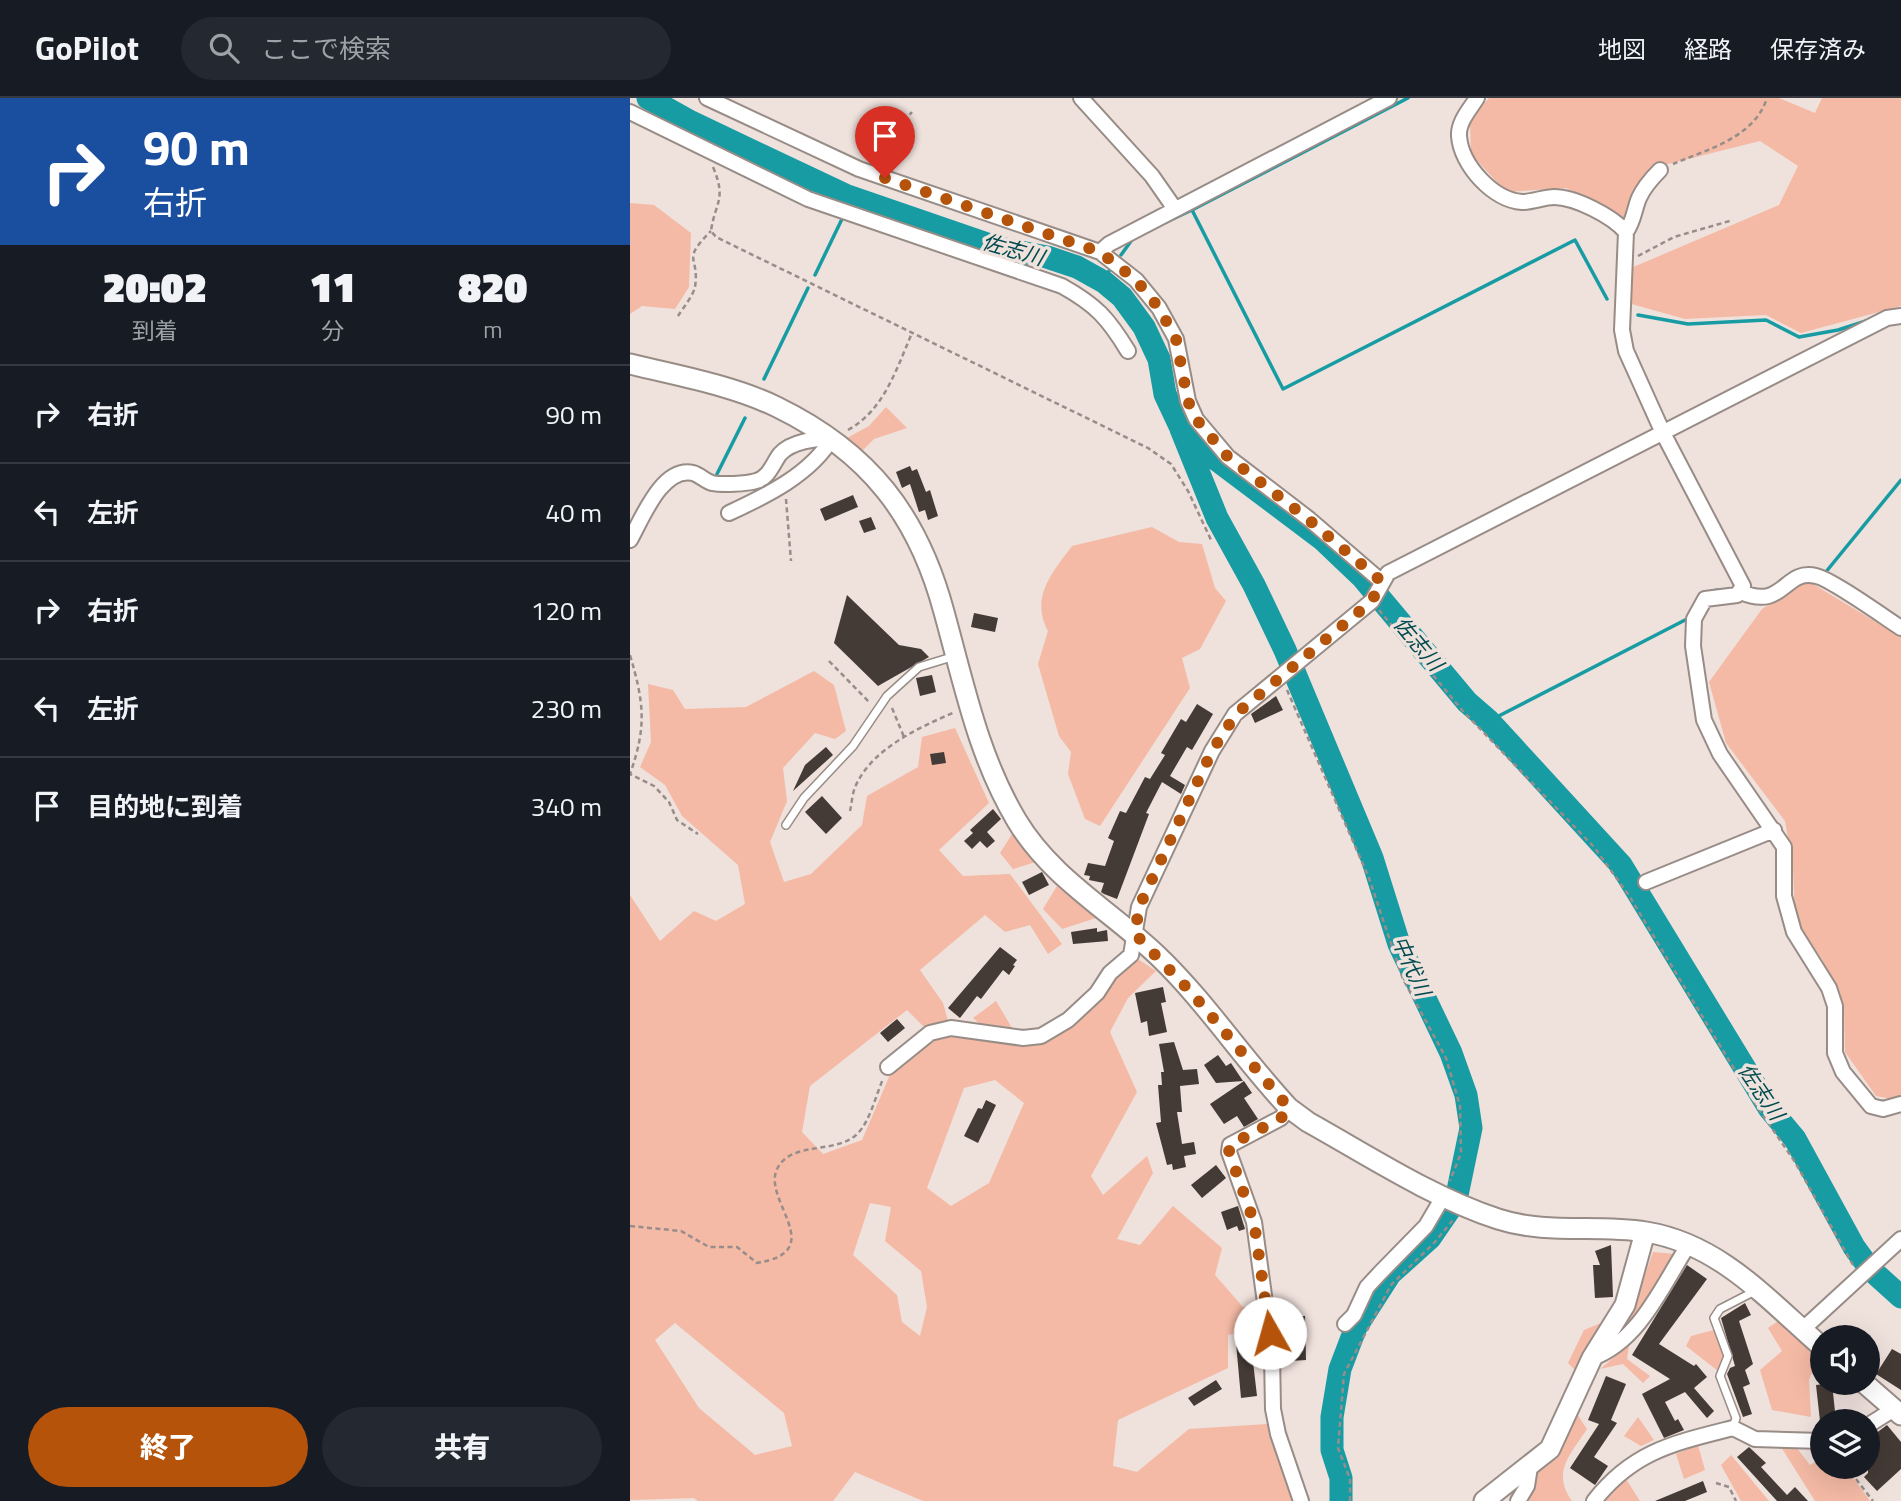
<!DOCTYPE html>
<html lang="ja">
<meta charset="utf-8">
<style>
body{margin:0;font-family:"Titillium Web","Noto Sans JP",sans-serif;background:#242831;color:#f1f3f6;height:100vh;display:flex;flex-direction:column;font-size:26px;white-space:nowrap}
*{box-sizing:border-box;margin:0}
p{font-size:23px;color:#9ea1a6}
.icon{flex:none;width:38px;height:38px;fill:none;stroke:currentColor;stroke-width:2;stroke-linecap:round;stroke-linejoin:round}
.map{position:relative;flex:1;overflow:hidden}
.details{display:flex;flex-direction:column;background:#171b24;width:630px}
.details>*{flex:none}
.hud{background:#1a4fa0;color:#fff;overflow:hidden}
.buttons{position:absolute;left:1180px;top:1227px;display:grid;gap:14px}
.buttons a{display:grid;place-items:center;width:70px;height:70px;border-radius:50%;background:#171b24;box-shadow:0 7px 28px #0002;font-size:35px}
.pin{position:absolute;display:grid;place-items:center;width:60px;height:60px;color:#fff;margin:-72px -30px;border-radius:50% 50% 50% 0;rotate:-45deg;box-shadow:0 0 7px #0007}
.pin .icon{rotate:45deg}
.me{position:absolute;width:77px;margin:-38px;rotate:353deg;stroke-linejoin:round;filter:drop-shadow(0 0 5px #0008)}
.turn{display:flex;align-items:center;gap:24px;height:147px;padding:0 28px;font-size:32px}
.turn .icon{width:91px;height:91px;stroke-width:2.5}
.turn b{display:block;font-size:49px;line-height:60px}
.eta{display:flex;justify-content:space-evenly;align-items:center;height:119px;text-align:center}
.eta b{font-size:42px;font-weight:800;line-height:49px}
.cta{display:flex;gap:14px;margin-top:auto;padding:14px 28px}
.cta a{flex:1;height:80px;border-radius:42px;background:#b45309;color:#fff;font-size:28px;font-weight:800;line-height:80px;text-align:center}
.cta a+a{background:#242831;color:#f1f3f6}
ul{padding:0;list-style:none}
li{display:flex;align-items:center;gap:21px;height:98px;padding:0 28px;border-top:2px solid #363941}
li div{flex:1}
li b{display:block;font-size:26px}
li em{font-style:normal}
header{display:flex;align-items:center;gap:42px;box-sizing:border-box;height:98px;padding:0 35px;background:#171b24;border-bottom:2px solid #363941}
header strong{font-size:33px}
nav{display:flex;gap:38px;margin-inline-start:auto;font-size:24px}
.search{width:490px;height:63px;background:#242831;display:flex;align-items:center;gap:18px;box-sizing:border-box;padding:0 24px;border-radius:38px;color:#9ea1a6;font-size:26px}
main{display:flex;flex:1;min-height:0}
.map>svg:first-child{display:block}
</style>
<header>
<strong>GoPilot</strong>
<div class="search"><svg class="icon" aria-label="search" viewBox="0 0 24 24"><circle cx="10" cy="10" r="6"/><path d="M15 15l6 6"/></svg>ここで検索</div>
<nav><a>地図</a><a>経路</a><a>保存済み</a></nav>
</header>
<main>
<section class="details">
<div class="hud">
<div class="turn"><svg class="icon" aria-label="right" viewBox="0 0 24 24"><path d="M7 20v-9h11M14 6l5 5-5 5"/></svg><div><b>90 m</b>右折</div></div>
</div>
<div class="eta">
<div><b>20:02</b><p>到着</p></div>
<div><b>11</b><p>分</p></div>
<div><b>820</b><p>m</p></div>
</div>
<ul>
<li><svg class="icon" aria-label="right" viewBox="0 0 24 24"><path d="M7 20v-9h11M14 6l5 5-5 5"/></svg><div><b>右折</b></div><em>90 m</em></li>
<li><svg class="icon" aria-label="left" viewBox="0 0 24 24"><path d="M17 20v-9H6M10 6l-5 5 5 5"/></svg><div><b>左折</b></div><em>40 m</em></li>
<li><svg class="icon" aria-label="right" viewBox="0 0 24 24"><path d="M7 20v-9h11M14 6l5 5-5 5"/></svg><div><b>右折</b></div><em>120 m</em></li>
<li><svg class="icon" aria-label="left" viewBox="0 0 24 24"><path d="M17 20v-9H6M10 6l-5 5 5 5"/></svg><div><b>左折</b></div><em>230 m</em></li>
<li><svg class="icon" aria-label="arrive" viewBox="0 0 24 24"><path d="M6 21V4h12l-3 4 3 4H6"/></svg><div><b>目的地に到着</b></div><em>340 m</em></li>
</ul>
<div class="cta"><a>終了</a><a>共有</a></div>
</section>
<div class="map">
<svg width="1271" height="1403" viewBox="0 0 1271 1403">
<rect width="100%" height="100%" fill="#efe1dc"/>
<path fill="#f4baa5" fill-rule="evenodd" d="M859,0H1149L1185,15L1192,0H1271V208L1171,235L1136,217L1055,221L998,205L1001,170L1149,107L1168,68L1130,43L1022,70L995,121L936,90L876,94L841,56L840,22Z
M0,105L24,107L61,135L59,189L45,211L12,208L0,216Z
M256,309L277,330L244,341L231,354L217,340L239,328Z
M522,429L549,444L572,446L585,490L596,503L570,551L552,560L560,590L470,728L455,721L438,676L441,654L429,638L408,566L418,533C400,499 422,475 442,448Z
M1178,483L1271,539V1003L1246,998L1215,954L1214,909L1192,861L1165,821L1163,768L1155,723L1096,645L1079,584L1132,511Z
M184,573L204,587L216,633L205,641L185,635L153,670L157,703L140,744L154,784L181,776L232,727L237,698L288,669L292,639L325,630L359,705L309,752L333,778L380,776L432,846L418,856L400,827L375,834L355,817L290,872L313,905L321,934C341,937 388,948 406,946C443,941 477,883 508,861L526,873L498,900L480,934L507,994L461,1078L473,1097L517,1058L523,1075L487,1141L510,1147L543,1108L592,1150L585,1177L613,1209L630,1215V1230L598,1237V1270L488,1322L483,1368L507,1374L559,1331L637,1326L666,1403H293L225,1374L203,1403H68L64,1400L0,1402V797L30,843L64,813L86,823L115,806L108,767L52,718L35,687L10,669L21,644L18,586L43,592L55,611L116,609ZM277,912L303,938L262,972L232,1042L193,1056L172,1034L180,988ZM365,982L394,1005L359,1085L321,1108L297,1090L334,990ZM240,1105L261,1109L255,1143L291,1173L297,1209L290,1238L272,1224L267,1197L223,1157ZM45,1225L154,1315L162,1348L125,1357L69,1310L25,1242Z
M384,733L406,764L383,771L370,755Z
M427,788L466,820L432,831L413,811Z
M366,903L382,930L357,932L343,920Z
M1023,1154L1045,1156L1007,1218L988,1234L1003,1211Z
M1148,1223L1188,1260L1179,1282L1181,1319L1142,1312L1130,1272L1152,1253L1138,1230Z
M971,1225L945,1272L938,1265L954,1232Z
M1084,1232L1093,1257L1088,1273L1056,1248L1061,1238Z
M999,1247L997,1261L1020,1278L1013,1285L993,1266L970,1271Z
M947,1316L957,1331C941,1356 921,1374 942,1403H879L884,1394L923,1361Z
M1008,1319L1024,1342L1011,1348L994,1338Z
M1068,1347L1075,1372L1054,1381L1046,1356Z
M1151,1349H1166L1180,1367L1192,1360V1368L1220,1369L1222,1378L1240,1403H1185Z
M1101,1357L1139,1403H1111L1091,1367Z
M996,1381L1010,1403H975Z"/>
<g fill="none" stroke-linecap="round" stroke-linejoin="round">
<path stroke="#179ca4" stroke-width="3.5" d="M215,97L217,107
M562,112L778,0
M530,127L562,112L653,291L945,142L977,201
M491,157L504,139
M185,177L212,121
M474,184L479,173
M1008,217L1058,226L1136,222L1169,239L1208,232L1239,222
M134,281L178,190
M87,376L115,320
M1195,475L1271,382
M859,623L1057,521C1067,500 1073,490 1098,492
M705,1403L711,1396"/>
<path stroke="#179ca4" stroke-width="23" d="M18,0L61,24L215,97L369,150L417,159L447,169L474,184L492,199L514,229L529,261L535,296L550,328L571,350L692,441L733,480L837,604L859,623L991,767L1139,1010L1165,1041L1224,1149L1240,1171L1271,1199
M551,331L587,420L624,487L655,552L742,760L769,846L821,955L836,997L841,1030L826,1102L800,1140L760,1176L726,1229L710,1271L702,1319V1352L711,1380V1403"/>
</g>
<path fill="#443a36" d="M280,368L282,373L287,371L296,394L300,392L308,418L298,422L295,412L289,414L280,386L272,390L266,374Z
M223,397L228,409L195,423L190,411Z
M241,419L246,431L234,435L229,423Z
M217,497L269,547L291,551L299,559L248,588L204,545Z
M344,515L368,520L365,534L341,529Z
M302,577L306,594L290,598L286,580Z
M646,598L653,612L625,625L621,616Z
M567,606L583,616L562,652L557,649L540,678L555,687L551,696L532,684L516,715L519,716L487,801L474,796L471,794L474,785L459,782L460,778L454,777L458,765L475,768L484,743L478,740L490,713L496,715L515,679L520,681L535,657L531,655L551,621L556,624Z
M196,649L203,657L163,693L175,667Z
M314,654L316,665L302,667L300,656Z
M192,698L212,720L196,736L175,714Z
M363,711L371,721L357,734L365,743L357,750L350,743L342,751L334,743L343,735L340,732Z
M412,774L419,787L399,797L392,784Z
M467,830V834L477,832L478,843L443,846L441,834Z
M370,849L387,862L383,867L385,868L379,877L373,872L351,901L347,898L330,920L318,910Z
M533,889L536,904L531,905L537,934L519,938L517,923L511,925L505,895Z
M267,921L275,930L258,944L250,935Z
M544,944L553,972L567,971L569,986L550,988L552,1014H547L552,1046L564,1044L566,1056L554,1058L556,1069L543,1072L542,1066L537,1067L526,1025L531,1024L528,987H532L531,974H534L529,946Z
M588,957L596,968L601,965L613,983L586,985L574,967Z
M614,983L622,995L614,1000L628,1021L614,1029L607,1018L594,1026L580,1006Z
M356,1002L366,1007L348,1045L334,1038L348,1010L352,1011Z
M586,1067L596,1080L572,1100L561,1087Z
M608,1108L615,1131L609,1133L607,1128L597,1132L591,1114Z
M981,1147L983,1199L965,1200L963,1167H970L965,1153Z
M1057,1167L1077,1181L1029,1246L1064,1268L1066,1266L1077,1279L1064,1290L1084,1313L1077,1320L1055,1294L1035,1304L1045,1323L1048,1321L1054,1332L1034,1340L1012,1296L1040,1281L1002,1257Z
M1115,1205L1121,1217L1109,1223L1123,1266L1115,1272L1120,1286L1113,1289L1122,1316L1113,1319L1097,1276L1100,1270L1105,1268L1091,1220Z
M652,1218H675L676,1262L661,1263V1249L653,1250Z
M630,1242L632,1254L622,1255L627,1298L611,1300L606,1245Z
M1262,1251L1271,1256V1292L1246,1276Z
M976,1278L996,1286L981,1322L987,1325L964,1359L978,1368L965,1387L940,1370L969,1326L958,1322Z
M586,1282L592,1291L564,1308L558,1300Z
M1202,1285L1206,1323H1190L1186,1287Z
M1257,1327L1271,1344V1371L1247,1393L1234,1379L1238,1375L1237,1342Z
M1119,1349L1136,1365L1131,1369L1157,1397L1165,1389L1178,1403H1147L1107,1359Z
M1073,1383L1077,1394L1055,1403H1025Z"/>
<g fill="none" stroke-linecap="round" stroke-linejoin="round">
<g stroke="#988c87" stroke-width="10">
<path id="lane" d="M156,727L174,700L223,648L257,598L289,569L325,558
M1103,1330L1106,1320L1090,1278L1098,1258L1084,1220L1090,1211L1125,1193"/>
</g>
<g stroke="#988c87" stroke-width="18">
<path id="street" d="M77,0L229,71L470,154L506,182L529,210L546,241L558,303L566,321L598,359L679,421L751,483
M451,0L522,78L545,111
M847,0C840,11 828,24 829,38C831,67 863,102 892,104C903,104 914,99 924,99C945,99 982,118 996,134L992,232L996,253L1033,335L1113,488L1107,497L1075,501L1064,521L1063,548L1074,622L1090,656L1154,749V798L1164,834L1199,890L1205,908V955L1213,974L1241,1008L1253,1011L1271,1006
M0,14L178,101L432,188C466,207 478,220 498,253
M996,134C1004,123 1004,112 1009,100C1014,89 1022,80 1030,72
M470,154L479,146L759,0
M99,415C136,398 181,376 202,340
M0,442C12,421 32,368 63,375C70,377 75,383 82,385C92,387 116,386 126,383C139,380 143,365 150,356C162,343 185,341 201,340
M1111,494C1154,513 1154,470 1186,478C1201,481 1254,519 1271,530
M1016,784L1144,732
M258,969L300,935L321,930L393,940L411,938L438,922L467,895L480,875L501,857L509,809L582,653L605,616L742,503L758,475L1257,220L1271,218
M659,1010L651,1020L600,1047L599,1054L624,1124L642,1256L643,1311L648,1336L671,1403
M715,1226L724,1217L737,1189L750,1175L796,1128L813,1099
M1172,1232L1271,1141
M962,1260C1010,1243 1033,1186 1059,1146
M1237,1328L1264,1311
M888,1403L897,1388L900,1369
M964,1403C1003,1353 1044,1345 1103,1330L1125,1341L1192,1343"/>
</g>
<g stroke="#988c87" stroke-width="23">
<path id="secondary" d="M0,266C48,278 102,287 147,309C239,354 288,417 314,514C334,586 348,658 387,723C421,780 481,813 528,858C576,904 613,961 659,1010L678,1024C739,1058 801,1099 868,1121C917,1137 966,1126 1016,1134C1090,1146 1138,1202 1192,1249
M1233,1284L1271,1317
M854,1403L920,1351L962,1260L995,1207L1015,1134"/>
</g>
<path stroke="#978d8a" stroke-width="2.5" stroke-dasharray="5 3.5" stroke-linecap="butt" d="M239,60L282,14
M1043,66C1078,51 1124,40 1137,0
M83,69C97,102 85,104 81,133L86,139L518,350L541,366L558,393L582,444
M1008,158L1044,139L1103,122
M48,218C53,210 63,198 65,189C70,157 50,164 81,133
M218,332C254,312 266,272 282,235
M156,401L161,463
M749,512L832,612L964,749L998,796L1128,1010L1165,1064L1223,1167
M0,557C14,605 17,628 0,676L24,688L39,704L47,722L68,736
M199,563L240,605
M657,592L739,780L773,881L816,960L830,1008L831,1055L820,1083
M262,610L274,639
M220,713C222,705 222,695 226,687C243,650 290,629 325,614
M0,1128L51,1133L79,1149H107L127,1165C200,1153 132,1103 147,1071C161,1042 208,1057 228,1035C240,1023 246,997 253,981
M1226,1381L1243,1403
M1086,1385L1099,1389L1106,1403
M720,1403V1381L708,1350L714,1276L761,1187L804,1145L823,1122"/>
<use href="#lane" stroke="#fff" stroke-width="7"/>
<use href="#street" stroke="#fff" stroke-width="14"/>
<use href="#secondary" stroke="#fff" stroke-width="19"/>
</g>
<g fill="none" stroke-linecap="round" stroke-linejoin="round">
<path stroke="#b45309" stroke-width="12" stroke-dasharray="0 21.6" d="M255,80L470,154L506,182L529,210L546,241L558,303L566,321L598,359L678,421L751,483L742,503L606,616L582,653L509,809L505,836L560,893L659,1010L651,1020L600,1047L599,1054L624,1124L640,1235"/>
</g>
<g text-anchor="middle" stroke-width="7" stroke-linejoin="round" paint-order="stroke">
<g font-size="21" font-style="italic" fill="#004b50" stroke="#efe1dc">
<text transform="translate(383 152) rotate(16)" y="7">佐志川</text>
<text transform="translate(788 546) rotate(50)" y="7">佐志川</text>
<text transform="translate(781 868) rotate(66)" y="7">中代川</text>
<text transform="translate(1131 994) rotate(56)" y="7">佐志川</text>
</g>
</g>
</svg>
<div class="buttons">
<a><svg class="icon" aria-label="sound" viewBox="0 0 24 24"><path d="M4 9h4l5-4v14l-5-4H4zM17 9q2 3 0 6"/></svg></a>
<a><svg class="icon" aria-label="layers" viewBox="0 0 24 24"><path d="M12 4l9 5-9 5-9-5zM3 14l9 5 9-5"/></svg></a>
</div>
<div class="pin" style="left:255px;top:80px;background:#d93025"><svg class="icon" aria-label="arrive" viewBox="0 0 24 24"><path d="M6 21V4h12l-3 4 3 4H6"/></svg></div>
<svg class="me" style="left:640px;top:1235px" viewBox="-20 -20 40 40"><circle r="19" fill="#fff"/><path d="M0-13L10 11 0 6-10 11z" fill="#b45309"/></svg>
</div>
</main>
